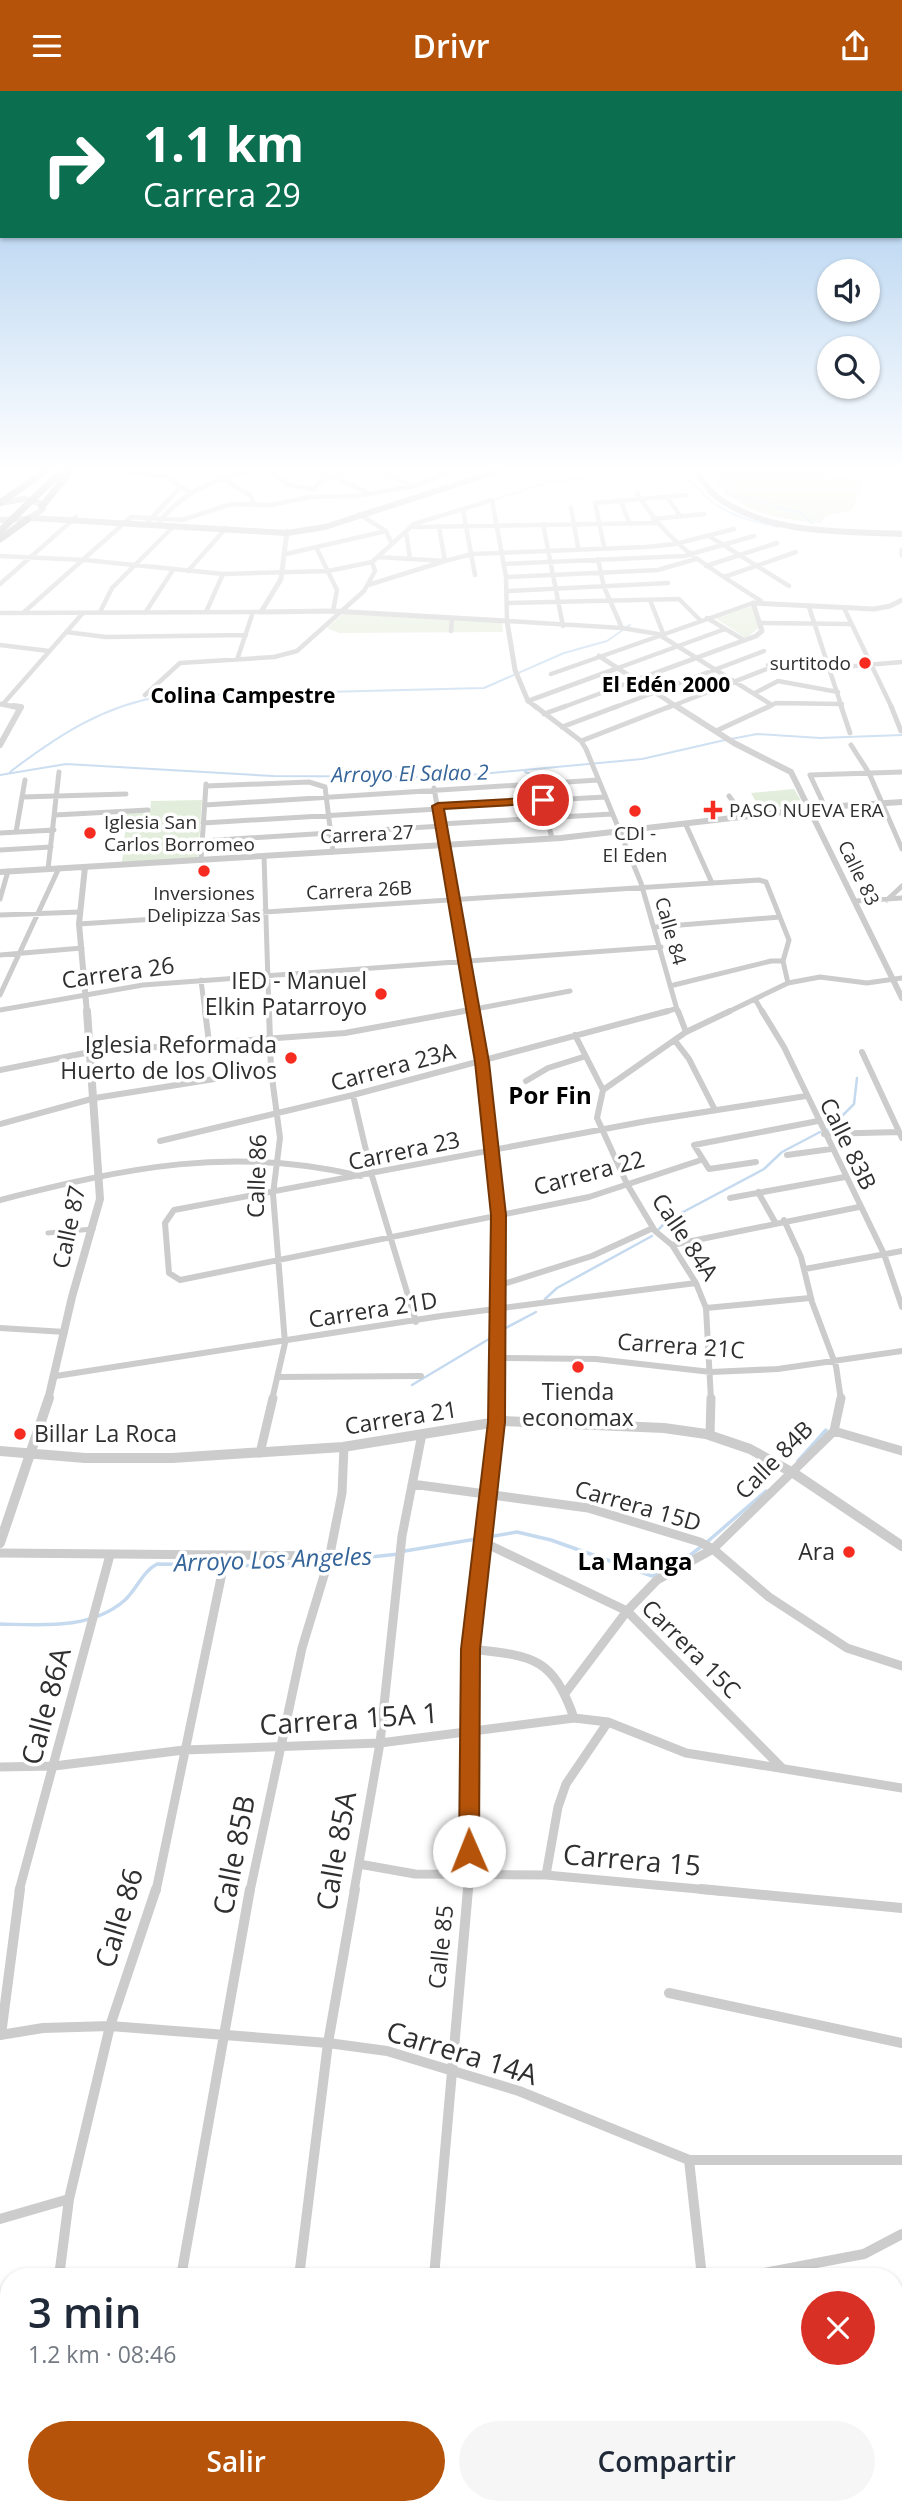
<!DOCTYPE html>
<html lang="es">
<meta charset="utf-8">
<style>
body{margin:0;font-family:"Open Sans",sans-serif;background:#f6f6f7;color:#1f2937;height:100vh;display:flex;flex-direction:column;font-size:26px;white-space:nowrap}
*{box-sizing:border-box;margin:0}
p{font-size:23px;color:#747a83}
.icon{flex:none;width:38px;height:38px;fill:none;stroke:currentColor;stroke-width:2;stroke-linecap:round;stroke-linejoin:round}
.map{position:relative;flex:1;overflow:hidden}
.details{position:absolute;left:0px;top:2177px;width:903px;height:247px;display:flex;flex-direction:column;background:#fff;border-radius:28px 28px 0 0;box-shadow:0 2px 5px #0004}
.details>*{flex:none}
.hud{position:absolute;left:0px;top:0px;width:903px;height:147px;box-shadow:0 2px 5px #0004;background:#0b6e4f;color:#fff;overflow:hidden}
.controls{position:absolute;left:817px;top:168px;display:grid;gap:14px}
.controls a{display:grid;place-items:center;width:63px;height:63px;border-radius:50%;background:#fff;box-shadow:0 2px 5px #0004;font-size:35px}
.pin{position:absolute;display:grid;place-items:center;width:60px;height:60px;color:#fff;margin:-30px;border:4px solid #fff;border-radius:50%;box-shadow:0 2px 7px #0007}
.me{position:absolute;width:77px;margin:-38px;rotate:359deg;stroke-linejoin:round;filter:drop-shadow(0 0 5px #0008)}
.turn{display:flex;align-items:center;gap:24px;height:147px;padding:0 28px;font-size:32px}
.turn .icon{width:91px;height:91px;stroke-width:2.5}
.turn b{display:block;font-size:49px;line-height:60px}
.round{display:grid;place-items:center;flex:none;width:74px;height:74px;border-radius:37px;background:#f6f6f7}
.overview{display:flex;align-items:center;justify-content:space-between;height:119px;padding:0 28px}
h1{font-size:42px;font-weight:600;line-height:52px}
.cta{display:flex;gap:14px;margin-top:auto;padding:14px 28px}
.cta a{flex:1;height:80px;border-radius:42px;background:#b45309;color:#fff;font-size:28px;font-weight:600;line-height:80px;text-align:center}
.cta a+a{background:#f6f6f7;color:#1f2937}
header{display:flex;justify-content:space-between;align-items:center;height:91px;padding:0 28px;background:#b45309;color:#fff;font-size:32px;font-weight:600}
.map>svg:first-child{display:block}
</style>
<header><svg class="icon" aria-label="menu" viewBox="0 0 24 24"><path d="M4 6h16M4 12h16M4 18h16"/></svg>Drivr<svg class="icon" aria-label="share" viewBox="0 0 24 24"><path d="M12 15V3M7 8l5-5 5 5M5 13v7h14v-7"/></svg></header>
<div class="map">
<svg width="902" height="2423" viewBox="0 0 902 2423">
<rect width="100%" height="100%" fill="#fff"/>
<path fill="#e3eddb" d="M705,376H833L831,385L864,389L852,419L826,425L821,432C788,429 752,425 726,402C717,395 713,384 705,376Z
M752,515L759,537L746,547L715,527Z
M344,522L502,531L503,541L339,542L327,537Z
M794,698L803,713L761,719L751,702Z
M202,709L198,767L122,771L127,722L150,721L151,710Z"/>
<g fill="none" stroke-linecap="round" stroke-linejoin="round">
<path stroke="#c5daef" stroke-width="2" d="M667,376C691,384 693,395 710,409C729,425 755,431 778,436
M725,402L801,422L812,432
M725,403L736,376
M493,409L549,391L667,376
M731,648L757,643L820,647L902,644
M10,681C57,645 104,614 164,605L484,597L564,562L607,550L630,534
M525,681L531,683L534,690
M0,684L66,673L273,685L449,686L642,668L725,649"/>
<path stroke="#c5daef" stroke-width="2.5" d="M828,1039L854,1013L857,987
M658,1139L668,1129L764,1078L782,1061L820,1041
M545,1208L557,1197L652,1145
M500,1240L536,1221
M412,1294L494,1245"/>
<path stroke="#c5daef" stroke-width="3.5" d="M798,1370L826,1339
M707,1451L766,1400
M405,1460L517,1441L551,1449L652,1485L674,1475
M333,1470L399,1463
M680,1472L702,1455
M0,1533C42,1534 91,1539 125,1509C137,1498 142,1481 157,1473L263,1475L326,1470"/>
<path stroke="#c5daef" stroke-width="4.5" d="M0,2308L9,2310
M298,2415L306,2423"/>
<path stroke="#ccc" stroke-width="5" d="M48,1142L93,1138"/>
<path stroke="#ccc" stroke-width="4.5" d="M86,376L164,385L188,400
M204,376L250,404L254,412
M261,376L289,394L314,398
M312,376L369,402
M370,376L411,394
M429,376L445,384
M850,376H902
M313,399L320,391L353,376
M637,402C671,458 708,475 761,510
M668,407L680,425
M621,411L630,433
M571,417L578,456
M463,419L475,484
M359,423L386,440L392,453
M653,428L704,423
M543,433L563,535
M414,436L655,432
M406,440L410,468
M709,445L789,495
M604,455L595,412L686,404
M317,458L337,499L333,520
M286,463L386,440
M0,465L85,469L223,483L328,480L372,471L414,433L492,409L506,486L507,530L622,537L658,543L772,614
M378,466L445,470L472,463L646,456L675,453L734,438
M598,468L604,496L622,537
M503,473L684,465L754,445
M706,475L777,452
M188,480L226,437
M506,486L658,479L696,468
M724,486L796,461
M0,493L76,426
M368,494L445,470L439,436
M508,500L668,492
M650,509L663,542
M508,512L679,508L700,529
M809,516L842,617
M844,517L892,617
M100,521L112,497L175,434
M206,521L223,483
M0,522L261,521
M23,522L131,426L182,429L231,413L271,414L310,406L357,405L413,395L454,380L481,376
M145,522L173,479
M707,527L744,549
M761,532L850,533
M451,540L452,527
M66,541L106,546L246,544
M0,554L49,560
M237,569L253,521
M768,574L831,577L902,571
M618,577L725,538
M551,583L753,512
M755,602L778,590L838,601
M145,604L180,572L274,566L297,560L364,500L375,480L372,471
M528,610L537,617
M3,613L83,522
M561,617L636,589
M613,617L764,560
M667,617L769,577
M766,617L776,612L842,613"/>
<path stroke="#ccc" stroke-width="5" d="M535,615L581,650L586,658L641,792L678,922
M841,615L850,642
M891,615L901,640
M544,623L566,615
M562,636L618,615
M716,640L770,615
M581,650L671,615
M851,654L869,682L902,758
M537,691L552,747
M206,695L309,691L325,696L333,761
M434,697L473,922
M729,705L744,726
M22,706L126,703
M205,714L598,689
M438,715L605,706
M825,716L810,684L902,681
M55,724L148,719
M203,732L438,718
M441,733L612,723
M686,734L712,792
M16,741L25,689
M0,742L54,739
M202,750L442,735
M0,759L51,756
M264,765L269,922
M201,769L206,693
M48,778L59,681
M0,808L8,780
M887,809L902,795
M855,810L902,807
M0,824L80,821
M79,833L759,789L766,791L789,849L783,870L788,892
M656,836L780,826
M0,864L82,857
M201,889L205,922
M670,895L771,870H783
M0,904L59,777
M755,908L763,922
M0,919L143,894L661,856
M454,922L570,900
M661,922L675,918
M726,922L788,892L820,886L867,892L902,887"/>
<path stroke="#ccc" stroke-width="6" d="M205,920L209,951
M269,920L271,979L280,1047L273,1103L285,1252L272,1309
M473,920L482,971L498,1124L496,1309
M678,920L686,941
M762,920L784,956L884,1163L902,1216
M575,944L603,999L597,1027L627,1093L655,1140L672,1154L696,1192L706,1217L711,1309
M676,951L689,968L714,1017
M862,961L902,1047
M0,979L90,961L345,942L464,920
M526,990L548,977L583,966
M603,999L686,941L730,920
M353,1004L372,1085L416,1231
M0,1033L95,1007L271,979
M824,1043L899,1041
M160,1050L353,1004L668,920
M787,1064L831,1058
M701,1069L589,1106L180,1189L169,1182L165,1132L174,1119L647,1030L806,1005
M756,1071L709,1078L694,1054L818,1030
M758,1101L775,1131
M730,1107L845,1086
M0,1109C125,1077 232,1054 361,1085
M784,1129L801,1166L812,1211L836,1275L841,1309
M672,1154L859,1116
M805,1178L902,1160
M497,1195L592,1165L653,1137
M706,1217L810,1207
M0,1237L65,1241
M498,1267L596,1268L711,1281L778,1278L902,1260
M56,1285L441,1225L696,1192
M278,1286L421,1285"/>
<path stroke="#ccc" stroke-width="9" d="M834,1340L902,1360
M710,1344L711,1307
M260,1362L273,1307
M412,1393L588,1417L700,1451L713,1458L769,1506L847,1557L902,1575
M483,1451L627,1520L782,1677
M0,1462L330,1465
M470,1558C531,1565 552,1564 574,1627
M566,1601L627,1520L657,1489L713,1458L834,1340L841,1307
M0,1676L54,1675L184,1659L380,1652L574,1627L608,1631L686,1662L902,1697
M359,1773L415,1783L546,1784L720,1800
M546,1784L558,1716L566,1693L608,1631
M19,1800L110,1464
M156,1800L222,1482
M250,1800L302,1557L329,1468L342,1402L344,1356
M354,1800L380,1652L402,1445L422,1343
M468,1800L470,1558L496,1307"/>
<path stroke="#ccc" stroke-width="10" d="M701,1798L902,1817
M669,1902L902,1952
M0,1944L43,1937L110,1935L328,1952L387,1960L519,2000L689,2069H902
M1,1944L20,1798
M689,2069L702,2186
M0,2128L69,2108
M59,2186L69,2108L110,1935L156,1798
M181,2186L250,1798
M299,2186L328,1952L355,1798
M434,2186L468,1798
M742,2186L864,2163L902,2143
M591,2415L609,2423
M717,2415V2423
M3,2423L9,2402
M140,2423L142,2415
M266,2423L267,2415
M420,2423L422,2415"/>
<path stroke="#ccc" stroke-width="5" d="M145,434L178,399
M157,434C185,396 220,387 264,376
M902,459V464
M261,521L333,520L507,530L515,579L528,610L618,577
M261,521L281,488L287,440
M599,565L679,617
M636,589L756,545L762,540L753,512L874,518L890,515L902,509
M0,613L21,617"/>
<path stroke="#ccc" stroke-width="6" d="M676,615L734,652L791,681L902,907
M0,654L21,616L13,615
M85,776L79,833L87,922
M0,781L561,747L825,716L902,711"/>
<path stroke="#ccc" stroke-width="8" d="M48,1309L72,1206L100,1108L87,920"/>
<path stroke="#ccc" stroke-width="10" d="M0,1360L85,1367H172L343,1356L503,1330L664,1337L706,1343L750,1358L795,1383L902,1455
M0,1452L49,1307"/>
<path stroke="#b9b9b9" stroke-width="6" d="M694,376C701,386 707,399 717,406C768,444 842,440 902,443
M0,412L24,408L39,412L43,418L28,428L0,429
M32,427L287,442L325,436L510,376"/>
<path stroke="#9e9e9e" stroke-width="7" d="M0,412L51,376
M42,415L74,376
M0,448L28,428"/>
<path stroke="#9e9e9e" stroke-width="7" d="M0,440L65,377"/>
</g>
<linearGradient id="sky" x2="0" y2="1"><stop stop-color="#9ac3eb"/><stop offset="0.53" stop-color="#fff"/><stop offset="1" stop-color="#fff" stop-opacity="0"/></linearGradient>
<rect width="902" height="715" fill="url(#sky)"/>
<path fill="#b45309" stroke="#753606" stroke-width="2" d="M543,706L548,709L547,712L444,718L489,971L506,1124L505,1331L480,1558L479,1760L476,1768L469,1771L462,1768L459,1760L461,1558L488,1331L491,1124L475,971L432,715L438,712Z"/>
<g fill="#f62c21" stroke="#fff" stroke-width="2.5">
<circle cx="865" cy="572" r="7"/>
<path d="M709.5 708.5h7v7h7v7h-7v7h-7v-7h-7v-7h7z"/>
<circle cx="635" cy="720" r="7"/>
<circle cx="90" cy="742" r="7"/>
<circle cx="204" cy="780" r="7"/>
<circle cx="381" cy="903" r="7"/>
<circle cx="291" cy="967" r="7"/>
<circle cx="578" cy="1276" r="7"/>
<circle cx="20" cy="1343" r="7"/>
<circle cx="849" cy="1461" r="7"/>
</g>
<g text-anchor="middle" stroke-width="7" stroke-linejoin="round" paint-order="stroke">
<g font-size="19" fill="#2f2f2f" stroke="#fff" text-anchor="start">
<text x="851" y="579" text-anchor="end">surtitodo</text>
<text x="729" y="726">PASO NUEVA ERA</text>
<text x="104" y="738">Iglesia San<tspan x="104" dy="22">Carlos Borromeo</tspan></text>
<text x="635" y="749" text-anchor="middle">CDI -<tspan x="635" dy="22">El Eden</tspan></text>
<text x="204" y="809" text-anchor="middle">Inversiones<tspan x="204" dy="22">Delipizza Sas</tspan></text>
</g>
<g font-size="19" fill="#2f2f2f" stroke="#fff">
<text transform="translate(367 743) rotate(-3)" y="7">Carrera 27</text>
<text transform="translate(859 782) rotate(64)" y="7">Calle 83</text>
<text transform="translate(359 799) rotate(-3)" y="7">Carrera 26B</text>
<text transform="translate(671 840) rotate(74)" y="7">Calle 84</text>
</g>
<g font-size="21" font-weight="bold" fill="#000" stroke="#fff">
<text x="666" y="601">El Edén 2000</text>
<text x="243" y="612">Colina Campestre</text>
</g>
<g font-size="21" font-style="italic" fill="#356599" stroke="#fff">
<text transform="translate(410 683) rotate(-1)" y="7">Arroyo El Salao 2</text>
</g>
<g font-size="23" fill="#2f2f2f" stroke="#fff">
<text transform="translate(118 882) rotate(-8)" y="8">Carrera 26</text>
<text transform="translate(393 976) rotate(-15)" y="8">Carrera 23A</text>
<text transform="translate(848 1053) rotate(64)" y="8">Calle 83B</text>
<text transform="translate(404 1060) rotate(-12)" y="8">Carrera 23</text>
<text transform="translate(589 1082) rotate(-15)" y="8">Carrera 22</text>
<text transform="translate(257 1085) rotate(-88)" y="8">Calle 86</text>
<text transform="translate(69 1136) rotate(-78)" y="8">Calle 87</text>
<text transform="translate(685 1146) rotate(56)" y="8">Calle 84A</text>
<text transform="translate(373 1219) rotate(-9)" y="8">Carrera 21D</text>
<text transform="translate(681 1255) rotate(4)" y="8">Carrera 21C</text>
<text transform="translate(401 1327) rotate(-9)" y="8">Carrera 21</text>
<text transform="translate(774 1369) rotate(-45)" y="8">Calle 84B</text>
<text transform="translate(638 1415) rotate(16)" y="8">Carrera 15D</text>
<text transform="translate(691 1558) rotate(45)" y="8">Carrera 15C</text>
<text transform="translate(441 1856) rotate(-84)" y="8">Calle 85</text>
</g>
<g font-size="23" fill="#2f2f2f" stroke="#fff" text-anchor="end">
<text x="367" y="898">IED - Manuel<tspan x="367" dy="26">Elkin Patarroyo</tspan></text>
<text x="277" y="962">Iglesia Reformada<tspan x="277" dy="26">Huerto de los Olivos</tspan></text>
<text x="578" y="1309" text-anchor="middle">Tienda<tspan x="578" dy="26">economax</tspan></text>
<text x="34" y="1351" text-anchor="start">Billar La Roca</text>
<text x="835" y="1469">Ara</text>
</g>
<g font-size="24" font-weight="bold" fill="#000" stroke="#fff">
<text x="550" y="1013">Por Fin</text>
<text x="635" y="1479">La Manga</text>
</g>
<g font-size="24" font-style="italic" fill="#356599" stroke="#fff">
<text transform="translate(273 1469) rotate(-2)" y="8">Arroyo Los Angeles</text>
</g>
<g font-size="28" fill="#2f2f2f" stroke="#fff">
<text transform="translate(46 1615) rotate(-75)" y="10">Calle 86A</text>
<text transform="translate(349 1628) rotate(-4)" y="10">Carrera 15A 1</text>
<text transform="translate(336 1760) rotate(-80)" y="10">Calle 85A</text>
<text transform="translate(234 1764) rotate(-79)" y="10">Calle 85B</text>
<text transform="translate(632 1769) rotate(5)" y="10">Carrera 15</text>
<text transform="translate(119 1827) rotate(-73)" y="10">Calle 86</text>
<text transform="translate(462 1962) rotate(17)" y="10">Carrera 14A</text>
</g>
</g>
</svg>
<div class="controls">
<a><svg class="icon" aria-label="sound" viewBox="0 0 24 24"><path d="M4 9h4l5-4v14l-5-4H4zM17 9q2 3 0 6"/></svg></a>
<a><svg class="icon" aria-label="search" viewBox="0 0 24 24"><circle cx="10" cy="10" r="6"/><path d="M15 15l6 6"/></svg></a>
</div>
<div class="pin" style="left:543px;top:709px;background:#d93025"><svg class="icon" aria-label="arrive" viewBox="0 0 24 24"><path d="M6 21V4h12l-3 4 3 4H6"/></svg></div>
<svg class="me" style="left:469px;top:1760px" viewBox="-20 -20 40 40"><circle r="19" fill="#fff"/><path d="M0-13L10 11 0 6-10 11z" fill="#b45309"/></svg>
<div class="hud">
<div class="turn"><svg class="icon" aria-label="right" viewBox="0 0 24 24"><path d="M7 20v-9h11M14 6l5 5-5 5"/></svg><div><b>1.1 km</b>Carrera 29</div></div>
</div>
<section class="details">
<div class="overview"><div><h1>3 min</h1><p>1.2 km · 08:46</p></div><a class="round" style="background:#d93025;color:#fff"><svg class="icon" aria-label="close" viewBox="0 0 24 24"><path d="M6 6l12 12M18 6L6 18"/></svg></a></div>
<div class="cta"><a>Salir</a><a>Compartir</a></div>
</section>
</div>
